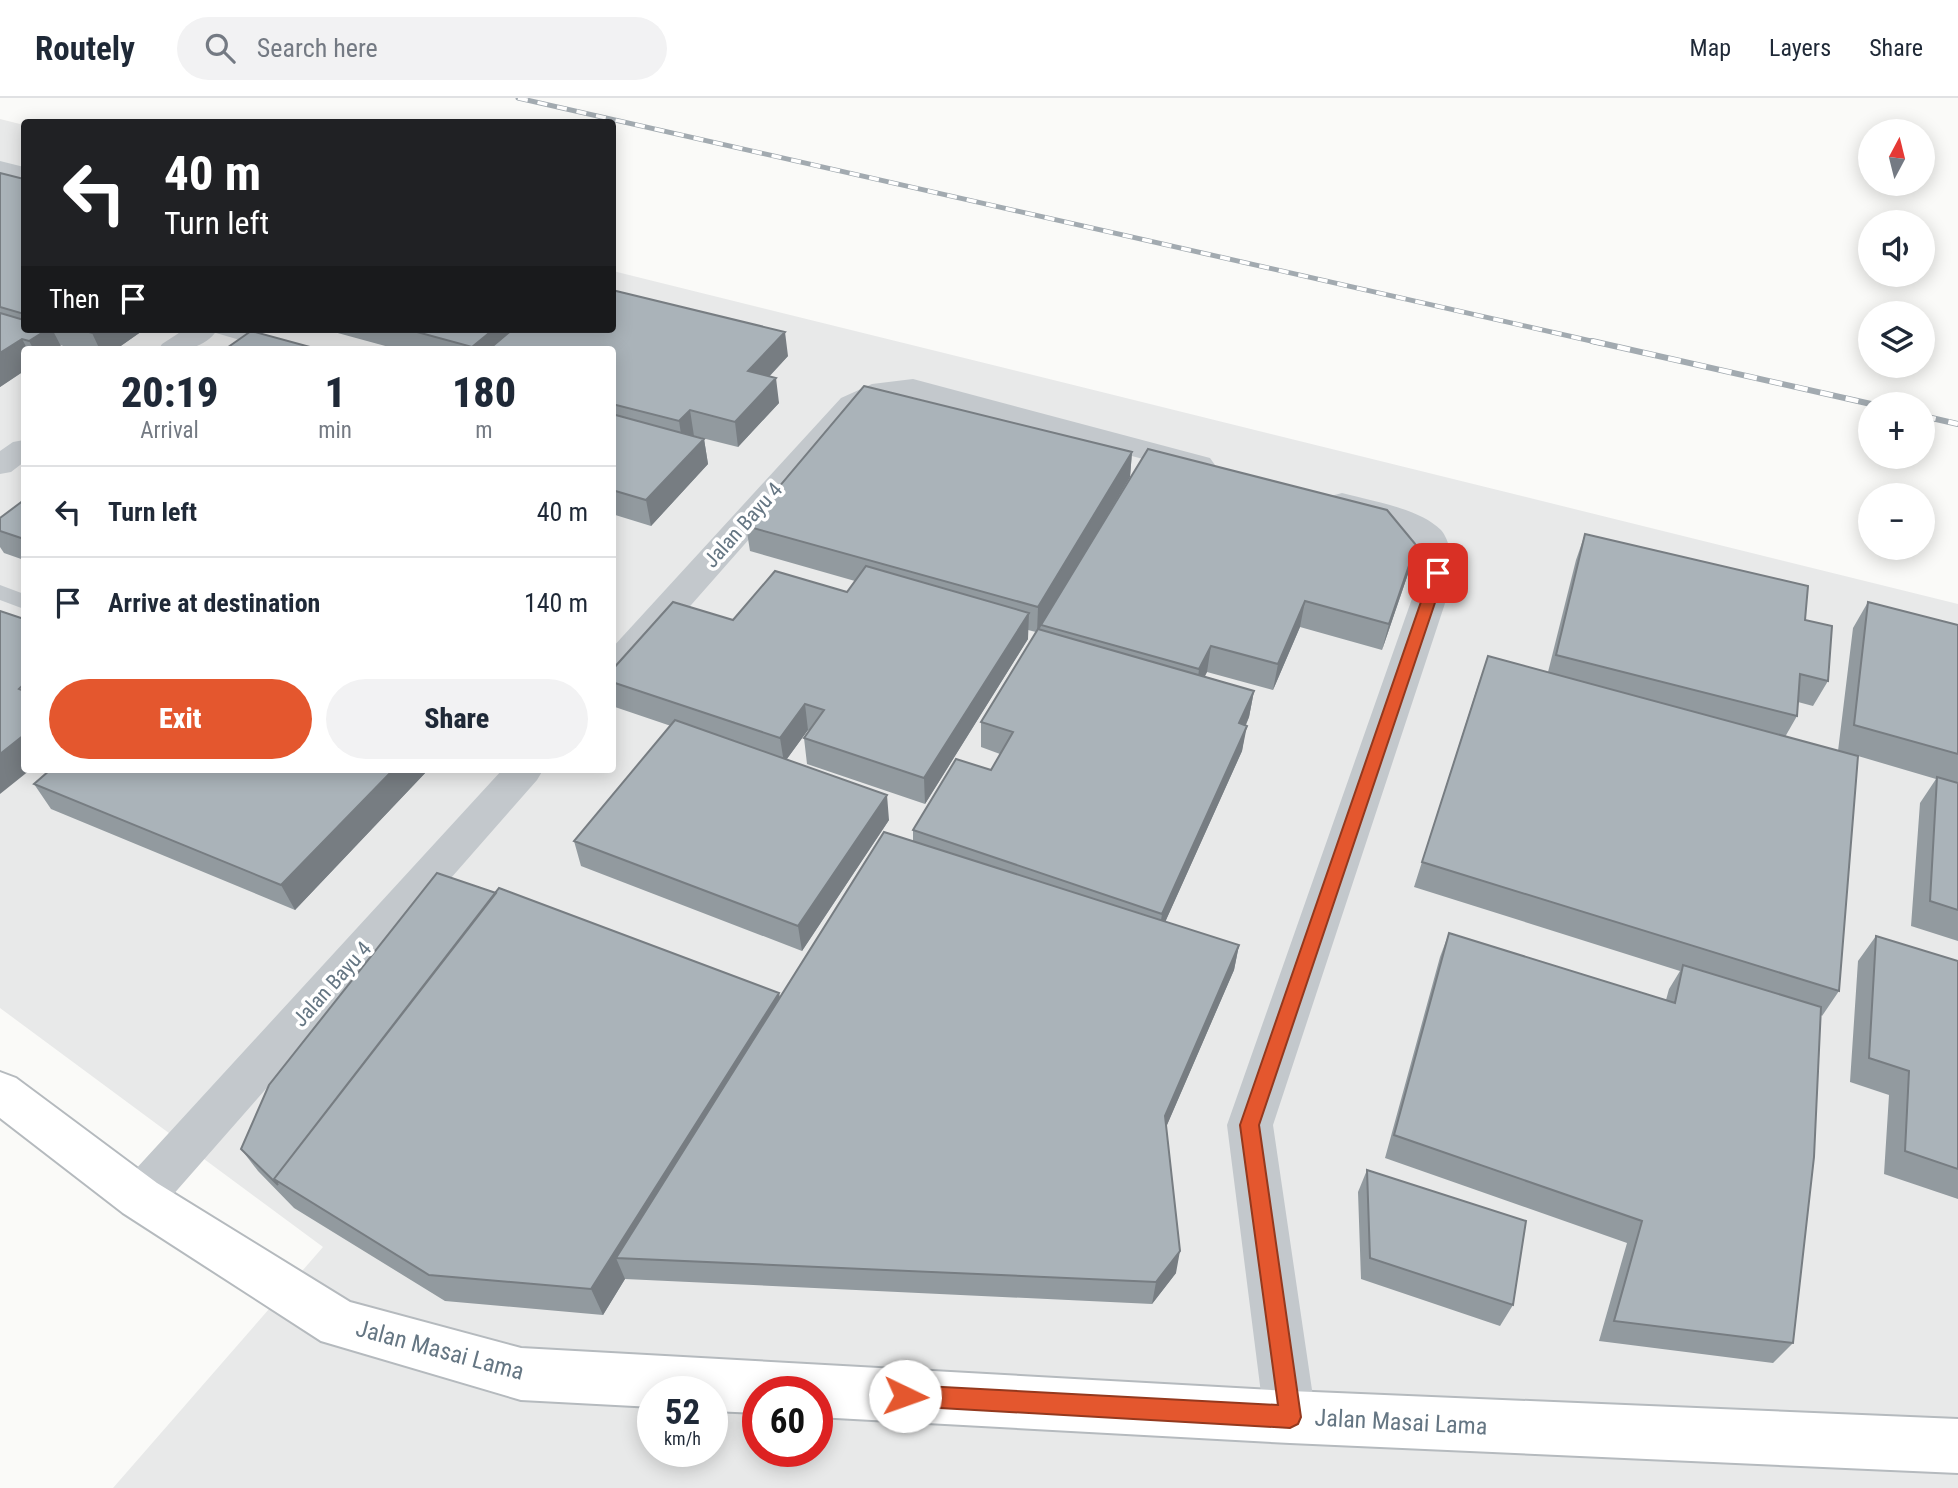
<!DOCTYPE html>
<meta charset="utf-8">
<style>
body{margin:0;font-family:"Roboto Condensed",sans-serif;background:#f2f2f3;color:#1f2937;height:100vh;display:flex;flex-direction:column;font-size:26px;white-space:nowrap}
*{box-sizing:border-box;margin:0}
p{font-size:23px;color:#747a83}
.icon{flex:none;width:38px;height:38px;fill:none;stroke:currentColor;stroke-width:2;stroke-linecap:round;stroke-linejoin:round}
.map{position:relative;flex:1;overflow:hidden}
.side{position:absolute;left:21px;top:248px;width:595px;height:427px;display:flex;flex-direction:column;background:#fff;border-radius:7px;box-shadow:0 4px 18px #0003}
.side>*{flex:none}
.hud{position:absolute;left:21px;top:21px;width:595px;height:214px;border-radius:7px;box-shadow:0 4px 18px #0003;background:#202124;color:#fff;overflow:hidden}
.needle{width:46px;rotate:7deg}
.controls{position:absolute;left:1858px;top:21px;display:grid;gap:14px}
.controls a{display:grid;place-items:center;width:77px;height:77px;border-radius:50%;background:#fff;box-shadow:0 4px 18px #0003;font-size:35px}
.speed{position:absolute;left:637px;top:1278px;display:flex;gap:14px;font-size:35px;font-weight:700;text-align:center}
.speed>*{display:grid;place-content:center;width:91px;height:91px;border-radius:50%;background:#fff;box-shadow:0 4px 18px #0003;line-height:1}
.speed small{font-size:18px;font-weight:400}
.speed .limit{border:10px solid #d22;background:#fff;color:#111}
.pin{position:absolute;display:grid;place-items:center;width:60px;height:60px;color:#fff;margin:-30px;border-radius:14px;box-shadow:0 4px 10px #0006}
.me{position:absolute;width:77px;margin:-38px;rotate:93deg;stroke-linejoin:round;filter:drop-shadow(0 0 5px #0008)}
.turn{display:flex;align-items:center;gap:24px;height:147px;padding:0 28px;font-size:32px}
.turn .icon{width:91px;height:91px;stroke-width:2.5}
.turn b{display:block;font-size:49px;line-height:60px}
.then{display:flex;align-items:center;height:66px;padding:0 28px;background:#0003;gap:14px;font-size:26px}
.eta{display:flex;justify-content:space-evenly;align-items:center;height:119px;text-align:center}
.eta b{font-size:42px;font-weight:800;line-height:49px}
.primary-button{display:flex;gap:14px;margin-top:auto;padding:14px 28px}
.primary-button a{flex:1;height:80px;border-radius:42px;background:#e4572e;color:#fff;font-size:28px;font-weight:800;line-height:80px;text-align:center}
.primary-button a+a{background:#f2f2f3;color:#1f2937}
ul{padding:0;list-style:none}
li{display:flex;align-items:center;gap:21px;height:91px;padding:0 28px;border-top:2px solid #e0e1e3}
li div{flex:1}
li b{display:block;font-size:26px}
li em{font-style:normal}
header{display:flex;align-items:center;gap:42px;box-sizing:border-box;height:98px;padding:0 35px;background:#fff;border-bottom:2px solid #e0e1e3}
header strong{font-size:33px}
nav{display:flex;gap:38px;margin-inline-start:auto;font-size:24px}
.search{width:490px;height:63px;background:#f2f2f3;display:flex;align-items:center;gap:18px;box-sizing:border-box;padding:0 24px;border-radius:38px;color:#747a83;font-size:26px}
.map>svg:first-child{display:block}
</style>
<header>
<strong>Routely</strong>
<div class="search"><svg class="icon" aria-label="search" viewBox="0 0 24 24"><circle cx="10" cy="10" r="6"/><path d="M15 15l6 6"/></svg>Search here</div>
<nav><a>Map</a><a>Layers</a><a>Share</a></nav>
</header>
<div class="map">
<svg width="1958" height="1390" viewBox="0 0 1958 1390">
<rect width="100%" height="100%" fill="#fafaf8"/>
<path fill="#e8e9e9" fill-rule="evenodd" d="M0,21L24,27V231H612L613,173L1958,506V1390H113L323,1149L0,910ZM24,252H612V672H24ZM653,1293H712V1353H653ZM758,1293H817V1353H758Z"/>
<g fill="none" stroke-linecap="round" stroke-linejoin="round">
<g stroke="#b5babe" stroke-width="4">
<path id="primary" d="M0,974L16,980L157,1085L350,1204L521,1250L1290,1293L1958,1321V1375L1290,1345L817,1319V1293H758V1315L712,1313V1293H653V1309L521,1302L321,1243L123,1115L0,1020Z"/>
</g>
<path fill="#c3c8cc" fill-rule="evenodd" d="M213,231H241L299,248L302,252H274L216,235Z
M0,487L24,496V511L0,502Z"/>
<path fill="#c3c8cc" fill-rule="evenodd" d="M0,63L24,69V83L0,77Z
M185,231H218C203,253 181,252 158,252L162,246Z
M913,281L1210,360L1215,367L1210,374L1199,376L912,299L888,300L863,312L625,582L612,585V550L841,300L872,286Z
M24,342V364L11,374L0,376V353L13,344Z
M1342,395C1371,403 1419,410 1441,432C1450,442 1452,463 1455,475L1273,1027L1316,1319L1309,1338L1290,1345L1271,1338L1264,1319L1227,1027L1421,475L1414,444L1383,426L1331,412L1326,405L1331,398Z
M502,672H543L537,682L157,1115L140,1122L123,1115L116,1100L123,1085Z"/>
<use href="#primary" fill="#fff" fill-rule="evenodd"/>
<g stroke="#a2aab0" stroke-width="5">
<path id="rail-far1" d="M518,0L1600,245"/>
</g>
<g stroke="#a2aab0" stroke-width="6">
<path id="rail" d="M1592,243L1871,306
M1923,318L1958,326"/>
</g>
<use href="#rail-far1" stroke="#fff" stroke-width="3.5" stroke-dasharray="10" stroke-linecap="butt"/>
<use href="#rail" stroke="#fff" stroke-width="4.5" stroke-dasharray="13" stroke-linecap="butt"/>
</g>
<path fill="#929a9f" d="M0,75L24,81V231H145L115,252H77L60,247L63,252H24V273L0,289Z
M323,231H612L788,258L769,279L779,305L738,349L694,338L704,341L708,366L651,428L612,416V252H400Z
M1132,354L1130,379L1081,461L1416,447L1409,473L1382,552L1300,529L1273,592L1207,574L1204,578L1254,593L1249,619L1246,627L1242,653L1165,824L1239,847L1234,872L1166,1029L1176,1175L1152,1206L625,1181L603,1217L445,1203L294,1110L258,1073L241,1051L779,895L780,901L913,744V732L991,672L1000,656L981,649V624L1036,534L1028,532V541L925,706L807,666L804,640L810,632H808L786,662L889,722L802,853L581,768L574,743L671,628L612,608V572L733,522L847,494L855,483L750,453L746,428Z
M24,402V462L4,455L0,449V420Z
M1585,436L1805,522L1828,583L1813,608L1798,604L1797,618L1785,639L1838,653L1853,530L1868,504L1958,527V843L1911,828L1920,705L1936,681L1858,658L1839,893L1822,918L1821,917L1793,1245L1773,1265L1599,1243L1627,1145L1385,1060L1440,859L1449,835L1666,902L1669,891L1680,873L1414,789L1479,584L1548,574L1576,462Z
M428,672L295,812L51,711L34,686Z
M1876,838L1958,863V1101L1884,1076L1889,997L1850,984L1858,863Z
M1367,1072L1513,1207L1500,1228L1361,1181L1358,1094Z"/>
<path fill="#777d82" d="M48,231H52L63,252H34L29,243Z
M97,231H145L115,252H100L92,235Z
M494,231H530L505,252H473L472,249Z
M785,234L788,258L751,298L748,273Z
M22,241L28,252H24V273L0,289V255Z
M776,280L779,305L738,349L735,324Z
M690,312L694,338L683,349L679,323Z
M704,341L708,366L651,428L646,402Z
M1132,354L1130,379L1037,535L1038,509Z
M1416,447L1409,473L1382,552L1389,526Z
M1305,503L1300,529L1273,592L1278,566Z
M1029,515L1028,541L925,706L924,680Z
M1211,548L1207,574L1196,597L1199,571Z
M1254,593L1249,619L1235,651L1239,625Z
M805,606L808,632L784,665L780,640Z
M1247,628L1242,653L1158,840L1162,816Z
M24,637V672H30L0,696V656Z
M393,672H428L295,812L281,787Z
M887,697L889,722L802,853L798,828Z
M1239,847L1234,872L1161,1041L1165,1018Z
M779,895L784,926L616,1160L625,1181L603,1217L591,1191Z
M1180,1153L1176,1175L1152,1206L1156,1184Z"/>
<path fill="#aab3b9" stroke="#777d82" stroke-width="2" d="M0,75L24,81V216L0,209Z
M612,192L785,234L748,273L776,280L735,324L690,312L679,323L612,306V252H488L513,231H612Z
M0,215L24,222V231H48L29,243L22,241L0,255Z
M79,231H97L92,235Z
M406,231H494L472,249Z
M251,233L321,252H224Z
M864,288L1132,354L1038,509L746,428Z
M612,316L704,341L646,402L612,392Z
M1148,351L1387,412L1416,447L1389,526L1305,503L1278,566L1211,548L1199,571L1041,527Z
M24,402V441L0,433V420Z
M1585,436L1808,488L1805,522L1832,528L1828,583L1800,576L1797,618L1556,557Z
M866,468L1029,515L924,680L804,640L824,612L805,606L780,640L612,584V572L673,504L733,522L775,473L847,494Z
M1868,504L1958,527V656L1854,627Z
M0,513L24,521V586L19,591L24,593V637L0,656Z
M1038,531L1254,593L1239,625L1247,628L1162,816L913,732L956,661L991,672L1013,634L981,624Z
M1488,558L1858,658L1839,893L1422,764Z
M675,622L887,697L798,828L574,743Z
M50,672H393L281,787L34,686Z
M1937,679L1958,685V812L1930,803Z
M884,734L1239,847L1165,1018L1180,1153L1156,1184L616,1160Z
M437,775L496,795L274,1081L278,1087L241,1051L269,987Z
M499,790L779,895L591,1191L429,1177L274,1081Z
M1449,835L1675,905L1683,867L1821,909L1814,1059L1793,1245L1614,1223L1642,1123L1394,1037Z
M1876,838L1958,863V1071L1905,1053L1909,973L1869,960Z
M1367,1072L1526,1123L1513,1207L1370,1160Z"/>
<path fill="#e4572e" stroke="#94391e" stroke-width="2" d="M1438,470L1445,475L1259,1027L1301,1319L1298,1326L1290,1330L905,1308L898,1305L894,1298L898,1290L905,1287L1278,1307L1240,1027L1431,475Z"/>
<g text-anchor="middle" stroke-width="7" stroke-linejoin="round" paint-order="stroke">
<g font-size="21" fill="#657683" stroke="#fff">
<text transform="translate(743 427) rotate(-48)" y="7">Jalan Bayu 4</text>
<text transform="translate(332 886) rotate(-48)" y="7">Jalan Bayu 4</text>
</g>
<g font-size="24" fill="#657683" stroke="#fff">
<text transform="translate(440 1252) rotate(15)" y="8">Jalan Masai Lama</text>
<text transform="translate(1401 1324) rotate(3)" y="8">Jalan Masai Lama</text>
</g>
</g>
</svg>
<div class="controls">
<a><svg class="needle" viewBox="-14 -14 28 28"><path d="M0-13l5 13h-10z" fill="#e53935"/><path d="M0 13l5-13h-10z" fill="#747a83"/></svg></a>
<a><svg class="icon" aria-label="sound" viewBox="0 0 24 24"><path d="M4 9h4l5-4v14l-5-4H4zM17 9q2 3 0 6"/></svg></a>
<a><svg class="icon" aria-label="layers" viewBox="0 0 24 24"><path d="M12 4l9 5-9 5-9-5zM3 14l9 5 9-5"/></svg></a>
<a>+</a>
<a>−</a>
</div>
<div class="speed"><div>52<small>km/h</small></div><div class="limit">60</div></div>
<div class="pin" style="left:1438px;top:475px;background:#d93025"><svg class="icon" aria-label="arrive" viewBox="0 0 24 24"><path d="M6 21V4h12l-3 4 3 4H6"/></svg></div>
<svg class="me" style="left:905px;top:1298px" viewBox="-20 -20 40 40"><circle r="19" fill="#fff"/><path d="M0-13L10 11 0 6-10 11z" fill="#e4572e"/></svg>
<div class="hud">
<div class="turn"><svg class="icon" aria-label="left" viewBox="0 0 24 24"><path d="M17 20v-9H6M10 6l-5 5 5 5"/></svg><div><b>40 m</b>Turn left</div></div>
<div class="then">Then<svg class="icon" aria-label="arrive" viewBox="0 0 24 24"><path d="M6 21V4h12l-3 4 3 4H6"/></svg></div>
</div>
<section class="side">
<div class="eta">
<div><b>20:19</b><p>Arrival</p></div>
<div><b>1</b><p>min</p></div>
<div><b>180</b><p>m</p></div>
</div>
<ul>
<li><svg class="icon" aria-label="left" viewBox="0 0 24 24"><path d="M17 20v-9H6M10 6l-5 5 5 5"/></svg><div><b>Turn left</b></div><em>40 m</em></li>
<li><svg class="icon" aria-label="arrive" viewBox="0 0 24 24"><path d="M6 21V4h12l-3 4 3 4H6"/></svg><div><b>Arrive at destination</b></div><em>140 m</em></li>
</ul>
<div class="primary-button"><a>Exit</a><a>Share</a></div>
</section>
</div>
